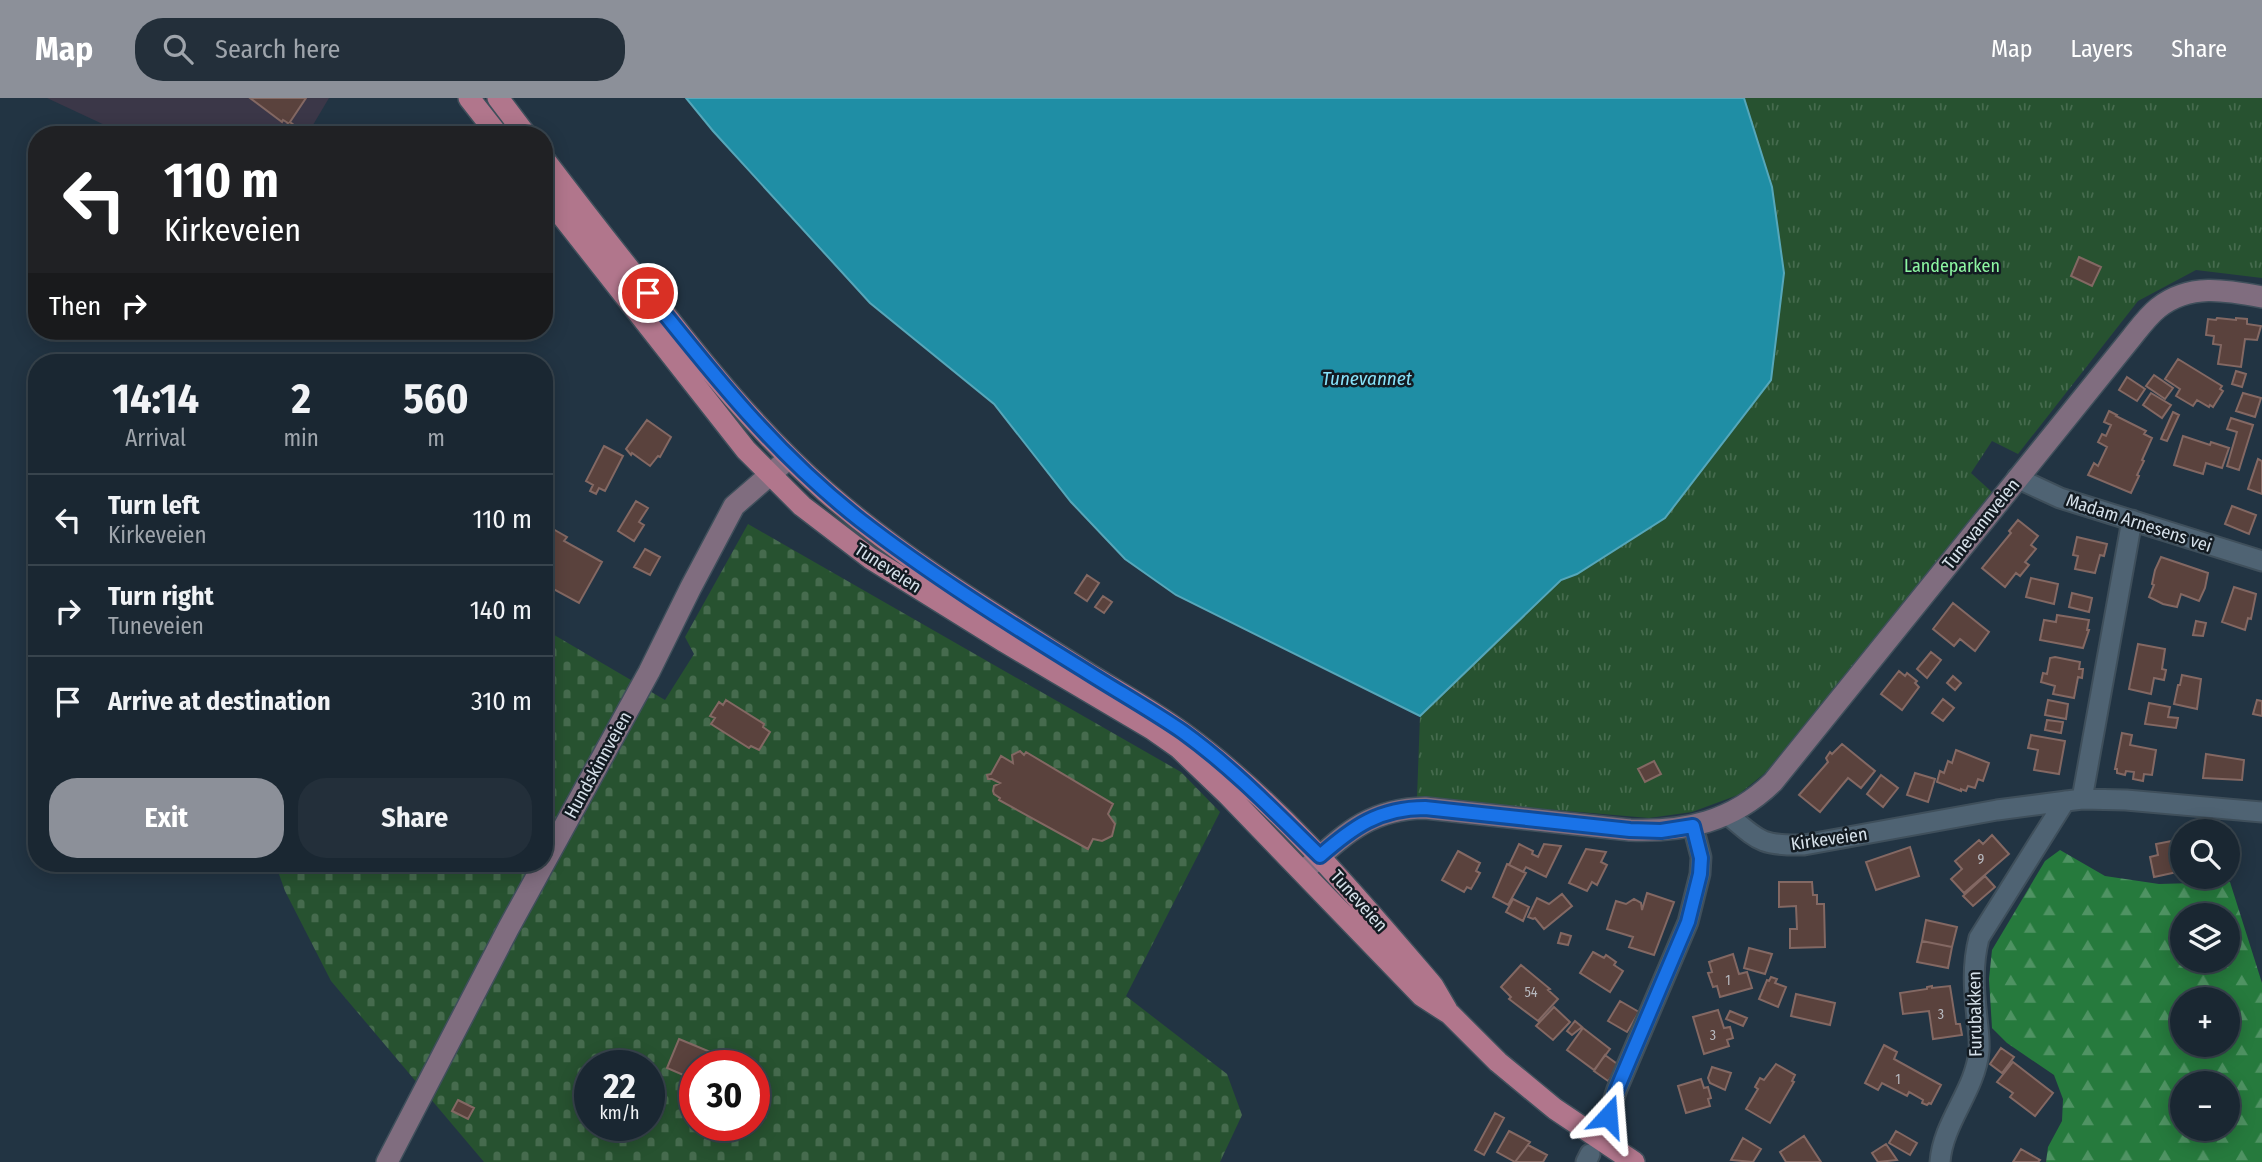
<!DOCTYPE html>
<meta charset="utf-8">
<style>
body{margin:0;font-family:"Fira Sans Condensed",sans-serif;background:#232f3a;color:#f1f3f6;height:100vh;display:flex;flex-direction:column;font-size:26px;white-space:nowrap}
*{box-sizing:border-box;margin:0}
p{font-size:23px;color:#9fa5ac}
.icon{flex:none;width:38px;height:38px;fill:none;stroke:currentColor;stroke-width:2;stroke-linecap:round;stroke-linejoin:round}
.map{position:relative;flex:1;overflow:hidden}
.details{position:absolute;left:28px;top:256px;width:525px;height:518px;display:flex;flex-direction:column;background:#1a2732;border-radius:28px;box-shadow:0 4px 18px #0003,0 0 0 2px #38444d}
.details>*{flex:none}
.banner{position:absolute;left:28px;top:28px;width:525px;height:214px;border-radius:28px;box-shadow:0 4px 18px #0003,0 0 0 2px #38444d;background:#202124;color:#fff;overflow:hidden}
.controls{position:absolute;left:2170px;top:721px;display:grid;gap:14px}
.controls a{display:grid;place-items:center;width:70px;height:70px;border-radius:50%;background:#1a2732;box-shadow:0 4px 18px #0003,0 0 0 2px #38444d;font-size:35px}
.speed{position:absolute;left:574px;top:952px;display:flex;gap:14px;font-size:35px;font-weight:700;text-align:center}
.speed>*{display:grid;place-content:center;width:91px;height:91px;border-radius:50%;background:#1a2732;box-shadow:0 4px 18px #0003,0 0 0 2px #38444d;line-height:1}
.speed small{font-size:18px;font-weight:400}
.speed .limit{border:10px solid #d22;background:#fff;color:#111}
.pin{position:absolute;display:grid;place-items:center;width:60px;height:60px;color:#fff;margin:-30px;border:4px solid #fff;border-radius:50%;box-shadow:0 2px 7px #0007}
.me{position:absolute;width:77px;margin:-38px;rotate:19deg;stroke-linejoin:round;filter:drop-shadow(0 0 5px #0008)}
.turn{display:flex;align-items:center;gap:24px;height:147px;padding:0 21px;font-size:32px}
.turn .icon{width:91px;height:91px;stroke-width:2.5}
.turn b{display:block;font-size:49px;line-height:60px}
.then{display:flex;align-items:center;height:66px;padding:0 21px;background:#0003;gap:14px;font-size:26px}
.eta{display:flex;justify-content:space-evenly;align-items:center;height:119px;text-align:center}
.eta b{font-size:42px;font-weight:700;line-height:49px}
.action{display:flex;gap:14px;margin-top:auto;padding:14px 21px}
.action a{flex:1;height:80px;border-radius:28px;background:#8c9099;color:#fff;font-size:28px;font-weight:700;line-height:80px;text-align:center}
.action a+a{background:#232f3a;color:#f1f3f6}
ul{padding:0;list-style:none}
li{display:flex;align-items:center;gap:21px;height:91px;padding:0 21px;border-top:2px solid #38444d}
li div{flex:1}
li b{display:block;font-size:26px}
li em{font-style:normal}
header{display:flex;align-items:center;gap:42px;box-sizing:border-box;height:98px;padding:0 35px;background:#8c9099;color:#fff}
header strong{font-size:33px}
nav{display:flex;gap:38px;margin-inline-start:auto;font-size:24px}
.search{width:490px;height:63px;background:#232f3a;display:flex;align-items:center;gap:18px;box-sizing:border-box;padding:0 24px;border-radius:28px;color:#9fa5ac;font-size:26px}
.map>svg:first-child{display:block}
</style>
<header>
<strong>Map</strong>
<div class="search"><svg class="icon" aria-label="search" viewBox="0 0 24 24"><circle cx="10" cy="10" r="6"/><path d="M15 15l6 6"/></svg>Search here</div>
<nav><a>Map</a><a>Layers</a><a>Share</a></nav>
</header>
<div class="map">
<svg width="2262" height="1064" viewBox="0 0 2262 1064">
<defs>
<pattern id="forest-firs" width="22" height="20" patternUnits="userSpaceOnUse" patternTransform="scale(1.75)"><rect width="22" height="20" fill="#267a3d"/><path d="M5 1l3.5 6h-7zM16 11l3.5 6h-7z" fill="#4f9363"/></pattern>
<pattern id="cemetery-stones" width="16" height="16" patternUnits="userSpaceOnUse" patternTransform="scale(1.75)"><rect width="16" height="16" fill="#275230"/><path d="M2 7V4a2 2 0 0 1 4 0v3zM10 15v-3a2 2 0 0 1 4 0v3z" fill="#466b4e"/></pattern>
<pattern id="park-tufts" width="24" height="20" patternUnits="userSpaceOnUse" patternTransform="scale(1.75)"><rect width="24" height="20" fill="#275230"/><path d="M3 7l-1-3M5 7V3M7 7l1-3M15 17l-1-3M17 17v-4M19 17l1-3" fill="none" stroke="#466b4e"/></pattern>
</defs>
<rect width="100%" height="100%" fill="#223443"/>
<path fill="#3b3748" d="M47,0H329L307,37H126Z"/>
<path fill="url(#forest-firs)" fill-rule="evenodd" d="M2060,752L2105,778L2159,786L2230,784L2262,885V1064H2046L2048,1049L2062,1023L2063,1001L2054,977L2007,945L1992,930L1989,881L1992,852L2045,763ZM2182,817H2228V863H2182ZM2182,901H2228V947H2182ZM2228,985V1031H2182V985Z"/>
<path fill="url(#cemetery-stones)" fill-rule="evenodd" d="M748,426L1181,674L1220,714L1126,898L1227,976L1242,1017L1220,1064H484L331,883L285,793L275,765H544V531L665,602L694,556L685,539ZM590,968H649V1027H590ZM695,968H754V1027H695Z"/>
<path fill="url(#park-tufts)" d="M1744,0H2262V180L2196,172L2138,203L2018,356L1992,343L1971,375L1993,395L1765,675L1738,697L1692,714L1649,720L1417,700L1420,618L1561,482L1577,476L1665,420L1771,282L1772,89Z"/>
<path fill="#1f8ea5" stroke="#56a7ba" stroke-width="2" d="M686,0H1744L1772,89L1784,175L1771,282L1665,420L1577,476L1561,482L1420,618L1176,497L1125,461L1071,404L994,306L870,205L713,33Z"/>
<path fill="#5a423d" stroke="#836863" stroke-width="2" d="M250,0H306L290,24L294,27L289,37H281L288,25L283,22L282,24Z
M2079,159L2101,169L2092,188L2071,178Z
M2217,220L2236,222V220L2247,221V226L2261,228L2257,242L2245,241L2241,269L2218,266L2221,247L2213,246L2214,238L2206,237L2208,221L2216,222Z
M2178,261L2222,288L2220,291L2223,293L2213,309L2210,307L2209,309L2197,302L2193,308L2176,298L2180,291L2165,281Z
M2236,273L2246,276L2242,289L2232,286Z
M2154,277L2173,290L2165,301L2146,288Z
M2127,279L2145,291L2137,303L2119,292Z
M2151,295L2171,307L2162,320L2143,307Z
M2243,295L2261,300L2255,319L2236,313Z
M2109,313L2117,317L2116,318L2146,333L2144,336L2152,340L2142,362L2144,363L2137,377L2139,378L2131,395L2088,377L2094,365L2098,368L2107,349L2098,344L2102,336L2106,338L2111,327L2104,324Z
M2173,314L2179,317L2167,343L2161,341Z
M2231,320L2253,327L2239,372L2227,368L2237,334L2227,331Z
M647,322L671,339L660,359L658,358L650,368L632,355L631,357L626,351Z
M2183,338L2210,347L2211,344L2229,350L2222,370L2206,365L2203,376L2174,367Z
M604,348L623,358L605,393L599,390L596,396L590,393L593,387L586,383Z
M2258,361L2262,363V396L2248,391Z
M636,403L648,410L639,424L644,427L634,443L618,433Z
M2232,408L2256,417L2249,436L2225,426Z
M2018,422L2038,438L2031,447L2036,451L2025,464L2029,467L2020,478L2016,475L2005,489L1982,470L2011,435L2009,433Z
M553,431L567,439L564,443L602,464L579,505L544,486V448Z
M2077,439L2107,446L2104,458L2100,457L2095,475L2075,471L2078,458L2073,457Z
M645,451L660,459L650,477L634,469Z
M2161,459L2208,475L2205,490L2199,503L2181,496L2177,509L2163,506L2149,499L2154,487L2152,486L2155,472Z
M1087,477L1099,485L1087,503L1075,495Z
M2031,480L2058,486L2054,506L2026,499Z
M2234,489L2256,496L2251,521L2248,520L2245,532L2222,524Z
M2072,495L2092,500L2089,514L2069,509Z
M1103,498L1112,504L1104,515L1095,509Z
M1953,505L1989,534L1975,553L1960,541L1954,548L1933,531Z
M2057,517L2089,522L2087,532H2089L2083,550L2040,542L2044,522L2056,524Z
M2196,523L2206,525L2203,538L2193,537Z
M2138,546L2165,551L2162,571L2166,572L2164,582L2154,580L2151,596L2129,591Z
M1931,554L1941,562L1927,580L1917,571Z
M2055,559L2080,564L2079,571H2083L2082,580L2078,579L2074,600L2053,596L2055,588L2041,584L2043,575L2047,576L2050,560Z
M1899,573L1905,578L1907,575L1917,583L1915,585L1919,589L1902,612L1881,596Z
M2182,577L2201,581L2197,611L2174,606L2178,587H2180Z
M1953,578L1961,585L1955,592L1947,585Z
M1943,601L1954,610L1943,623L1932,615Z
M726,602L764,626L763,629L770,634L759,652L751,648L749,650L711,626L715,620L710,618L719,604L723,607Z
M2048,602L2068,606L2066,621L2045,617Z
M2257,602L2262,603V618L2253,616Z
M2149,605L2170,609L2168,619L2178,620L2176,630L2145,626Z
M2047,622L2063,624L2061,635L2045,632Z
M2122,635L2132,637L2130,647L2156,652L2152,677L2144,676L2143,683L2133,681L2134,674L2126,673L2125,677L2117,675V671H2115Z
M2031,637L2065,643L2059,676L2034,672L2038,652L2028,650Z
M1842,646L1875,673L1861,690L1848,680L1820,714L1799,697L1828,664L1826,660L1830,654L1832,656Z
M1956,652L1989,665L1983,683L1978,681L1975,690L1968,688L1966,693L1961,691V693L1937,684L1940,673L1944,675L1948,663L1952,665Z
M1020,653L1024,657L1026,654L1113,706L1108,716L1115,726L1112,738L1102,743L1093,741L1088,751L999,702L1000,700L994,696L993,693L994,688L1000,685L992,681H988L987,677L991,676L1001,658L1013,665L1012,657Z
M2206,656L2244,662L2242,682L2203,680Z
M1654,663L1661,676L1645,684L1638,671Z
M1915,675L1935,681L1928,704L1907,697Z
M1881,677L1898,690L1883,709L1867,696Z
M1992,737L2009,756L1964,795L1951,781L1962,771L1955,763L1979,742L1983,746Z
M2182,741V773L2154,779L2150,759L2158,757L2156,746Z
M1519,746L1533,753L1532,756L1538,759L1544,746L1561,748L1546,779L1526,769L1523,774L1509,767Z
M1910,749L1919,778L1876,792L1866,764Z
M1586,751L1606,754L1601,764L1607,767L1597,787L1592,784L1587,793L1569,785Z
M1458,753L1480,765L1476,773L1480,775L1471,791L1467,789L1464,794L1442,782Z
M1507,766L1526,775L1508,807L1493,799Z
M1985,778L1995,789L1973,808L1963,798Z
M1779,784H1812L1813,797H1817V806H1824L1825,849L1790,850V831H1797L1796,808L1779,809Z
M1647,795L1674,804L1654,857L1629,849L1633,839L1607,831L1616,803L1626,806L1634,801L1641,805L1642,812Z
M1562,796L1572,808L1544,831L1535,820L1533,821L1528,819L1537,800L1549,806Z
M1513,801L1529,809L1523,823L1506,814Z
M1926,822L1957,829L1952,849L1922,843Z
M1561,835L1571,838L1568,847L1558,845Z
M1922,843L1952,849L1948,870L1917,864Z
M1749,850L1772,856L1765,876L1744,870Z
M1593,854L1604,860L1606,857L1616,864L1614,867L1623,873L1610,894L1580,875Z
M1733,856L1739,876L1747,874L1752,890L1720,899L1717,888L1713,889L1708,875L1712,874L1709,864Z
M1521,867L1550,891L1548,892L1558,901L1538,923L1509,901L1511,899L1501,889Z
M1771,879L1777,881L1775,885L1786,889L1778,909L1759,901L1767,882L1769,883Z
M1932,888V890L1950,888L1956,926H1960L1962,937L1933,941L1929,913L1903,916L1900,895L1927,891V889Z
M1796,896L1835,905L1830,927L1791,918Z
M1620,903L1639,914L1627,934L1608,923Z
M1554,909L1570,924L1553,942L1536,928Z
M1718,912L1724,930L1730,929L1733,940L1727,942L1729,948L1704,956L1693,919Z
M1730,913L1747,920L1743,928L1726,921Z
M1575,923L1582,929L1572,937L1567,933Z
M1583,930L1610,951L1594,972L1567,952Z
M679,941L713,955L712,958L736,968H695V982L667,970Z
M1884,947L1897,954L1894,961L1941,987L1931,1006L1929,1005L1927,1007L1922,1005L1923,1002L1909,994L1907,998L1882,985L1878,992L1865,985Z
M2001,950L2014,959L2002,975L1990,966Z
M1605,957L1620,968L1608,983L1594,973Z
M2013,964L2053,995L2035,1018L2010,999L2013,995L1997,984Z
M1776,966L1795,977L1792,983L1794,984L1770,1025L1746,1011L1758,991L1755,989L1760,980L1764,982Z
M1712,969L1731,975L1725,992L1710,985L1708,980Z
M1701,981L1704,990L1708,989L1711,1000L1708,1001L1710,1008L1686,1015L1678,988Z
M458,1002L474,1010L468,1021L452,1013Z
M1495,1015L1504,1020L1484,1057L1475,1052Z
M1509,1033L1530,1044L1515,1064L1497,1054Z
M1896,1033L1917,1045L1910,1057L1889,1045Z
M1804,1038L1821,1064H1786L1780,1054Z
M1743,1040L1761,1051L1753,1064L1731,1062Z
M1886,1046L1897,1062L1878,1064L1872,1055Z
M1528,1047L1547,1057L1543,1064H1515Z
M2021,1051L2040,1062L2038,1064H2013Z"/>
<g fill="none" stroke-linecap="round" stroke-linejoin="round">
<g stroke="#3f4f5b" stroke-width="23">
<path id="street" d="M2017,380L2060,400L2262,463
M2082,701L2132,422
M1727,716C1759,743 1761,748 1804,747L1997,712L2082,701L2126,702L2262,714
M1608,1018L1617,991L1688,824L1700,776L1701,759L1693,728
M1586,1064L1590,1056
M1940,1064C1943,1024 1975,993 1979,953C1980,942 1978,931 1977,920C1974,893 1972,867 1979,840L2065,703"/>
</g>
<g stroke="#3f4f5b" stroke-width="24">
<path id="secondary" d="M1306,771C1345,736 1369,711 1425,710L1630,732C1685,734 1732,724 1773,684L2132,239C2140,229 2148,218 2158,210C2189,185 2226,192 2262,199
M387,1064L508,831L649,574L691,489L734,408L789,360"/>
</g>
<g stroke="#3f4f5b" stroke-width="24">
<path id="primary" d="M469,0L498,37
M498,0L526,37
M544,61C579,107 614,152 650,197C704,267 759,335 826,394C906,464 999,519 1089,576C1120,595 1153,613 1183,635C1279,705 1356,798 1433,888L1447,912
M544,95L746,352L802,408L870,460L1005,544L1152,631L1179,650L1228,697L1422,898L1450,916L1498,964L1555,1011L1634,1064"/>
</g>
<use href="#street" stroke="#4f6373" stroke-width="19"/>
<use href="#secondary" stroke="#806d7f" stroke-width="21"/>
<use href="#primary" stroke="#b1768c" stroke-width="21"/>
</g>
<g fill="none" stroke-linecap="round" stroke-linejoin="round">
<g stroke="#114b97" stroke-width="18">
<path id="route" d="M648,195C714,278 776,356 860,422C931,477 1008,525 1084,572C1117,593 1151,612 1183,634C1233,670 1276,715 1320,758C1353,729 1379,710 1425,710L1630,732L1661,733L1693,728L1701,760L1700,776L1688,824L1617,991L1608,1018"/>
</g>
<use href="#route" stroke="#1a73e8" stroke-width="12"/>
</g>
<g text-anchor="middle" stroke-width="5" stroke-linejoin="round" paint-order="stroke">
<g font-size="14" fill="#b7b9bf">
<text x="1981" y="766">9</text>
<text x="1728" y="887">1</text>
<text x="1531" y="899">54</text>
<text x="1941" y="921">3</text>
<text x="1713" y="942">3</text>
<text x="1898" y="986">1</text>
</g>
<g font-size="18" fill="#8df7a2" stroke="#131b22">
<text x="1952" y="174">Landeparken</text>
</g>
<g font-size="18" fill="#d6e1ea" stroke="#131b22">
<text transform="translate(2139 425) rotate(18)" y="6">Madam Arnesens vei</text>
<text transform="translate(1981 426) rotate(-51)" y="6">Tunevannveien</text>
<text transform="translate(888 470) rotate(33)" y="6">Tuneveien</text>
<text transform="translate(598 667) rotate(-61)" y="6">Hundskinnveien</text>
<text transform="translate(1829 741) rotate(-8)" y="6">Kirkeveien</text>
<text transform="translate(1359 803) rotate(48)" y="6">Tuneveien</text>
<text transform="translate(1975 916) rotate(-91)" y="6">Furubakken</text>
</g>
<g font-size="19" font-style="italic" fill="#88e3fa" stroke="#131b22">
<text x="1367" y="287">Tunevannet</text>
</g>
</g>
</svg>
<div class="controls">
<a><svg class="icon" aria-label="search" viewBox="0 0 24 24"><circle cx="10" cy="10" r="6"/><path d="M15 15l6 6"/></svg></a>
<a><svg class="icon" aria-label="layers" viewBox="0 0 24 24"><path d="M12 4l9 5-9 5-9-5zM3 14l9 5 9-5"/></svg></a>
<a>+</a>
<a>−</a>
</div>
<div class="speed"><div>22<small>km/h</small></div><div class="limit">30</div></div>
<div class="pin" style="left:648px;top:195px;background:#d93025"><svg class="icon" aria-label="arrive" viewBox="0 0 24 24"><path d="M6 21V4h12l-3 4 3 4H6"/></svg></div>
<svg class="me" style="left:1608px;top:1018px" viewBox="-20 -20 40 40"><path d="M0-17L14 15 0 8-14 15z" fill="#1a73e8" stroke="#fff" stroke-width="4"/></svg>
<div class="banner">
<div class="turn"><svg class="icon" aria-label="left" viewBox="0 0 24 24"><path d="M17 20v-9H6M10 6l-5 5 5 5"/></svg><div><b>110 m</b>Kirkeveien</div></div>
<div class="then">Then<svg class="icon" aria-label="right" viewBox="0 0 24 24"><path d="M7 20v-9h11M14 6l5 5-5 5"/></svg></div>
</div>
<section class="details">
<div class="eta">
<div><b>14:14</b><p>Arrival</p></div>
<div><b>2</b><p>min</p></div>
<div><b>560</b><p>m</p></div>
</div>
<ul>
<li><svg class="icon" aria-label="left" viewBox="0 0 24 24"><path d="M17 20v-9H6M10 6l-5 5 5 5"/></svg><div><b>Turn left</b><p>Kirkeveien</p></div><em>110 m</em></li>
<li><svg class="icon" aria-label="right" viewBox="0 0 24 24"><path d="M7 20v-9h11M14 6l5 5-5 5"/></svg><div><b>Turn right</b><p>Tuneveien</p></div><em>140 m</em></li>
<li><svg class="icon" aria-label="arrive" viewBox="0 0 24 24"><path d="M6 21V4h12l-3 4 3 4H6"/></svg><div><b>Arrive at destination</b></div><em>310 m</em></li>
</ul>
<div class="action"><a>Exit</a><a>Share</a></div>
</section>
</div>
